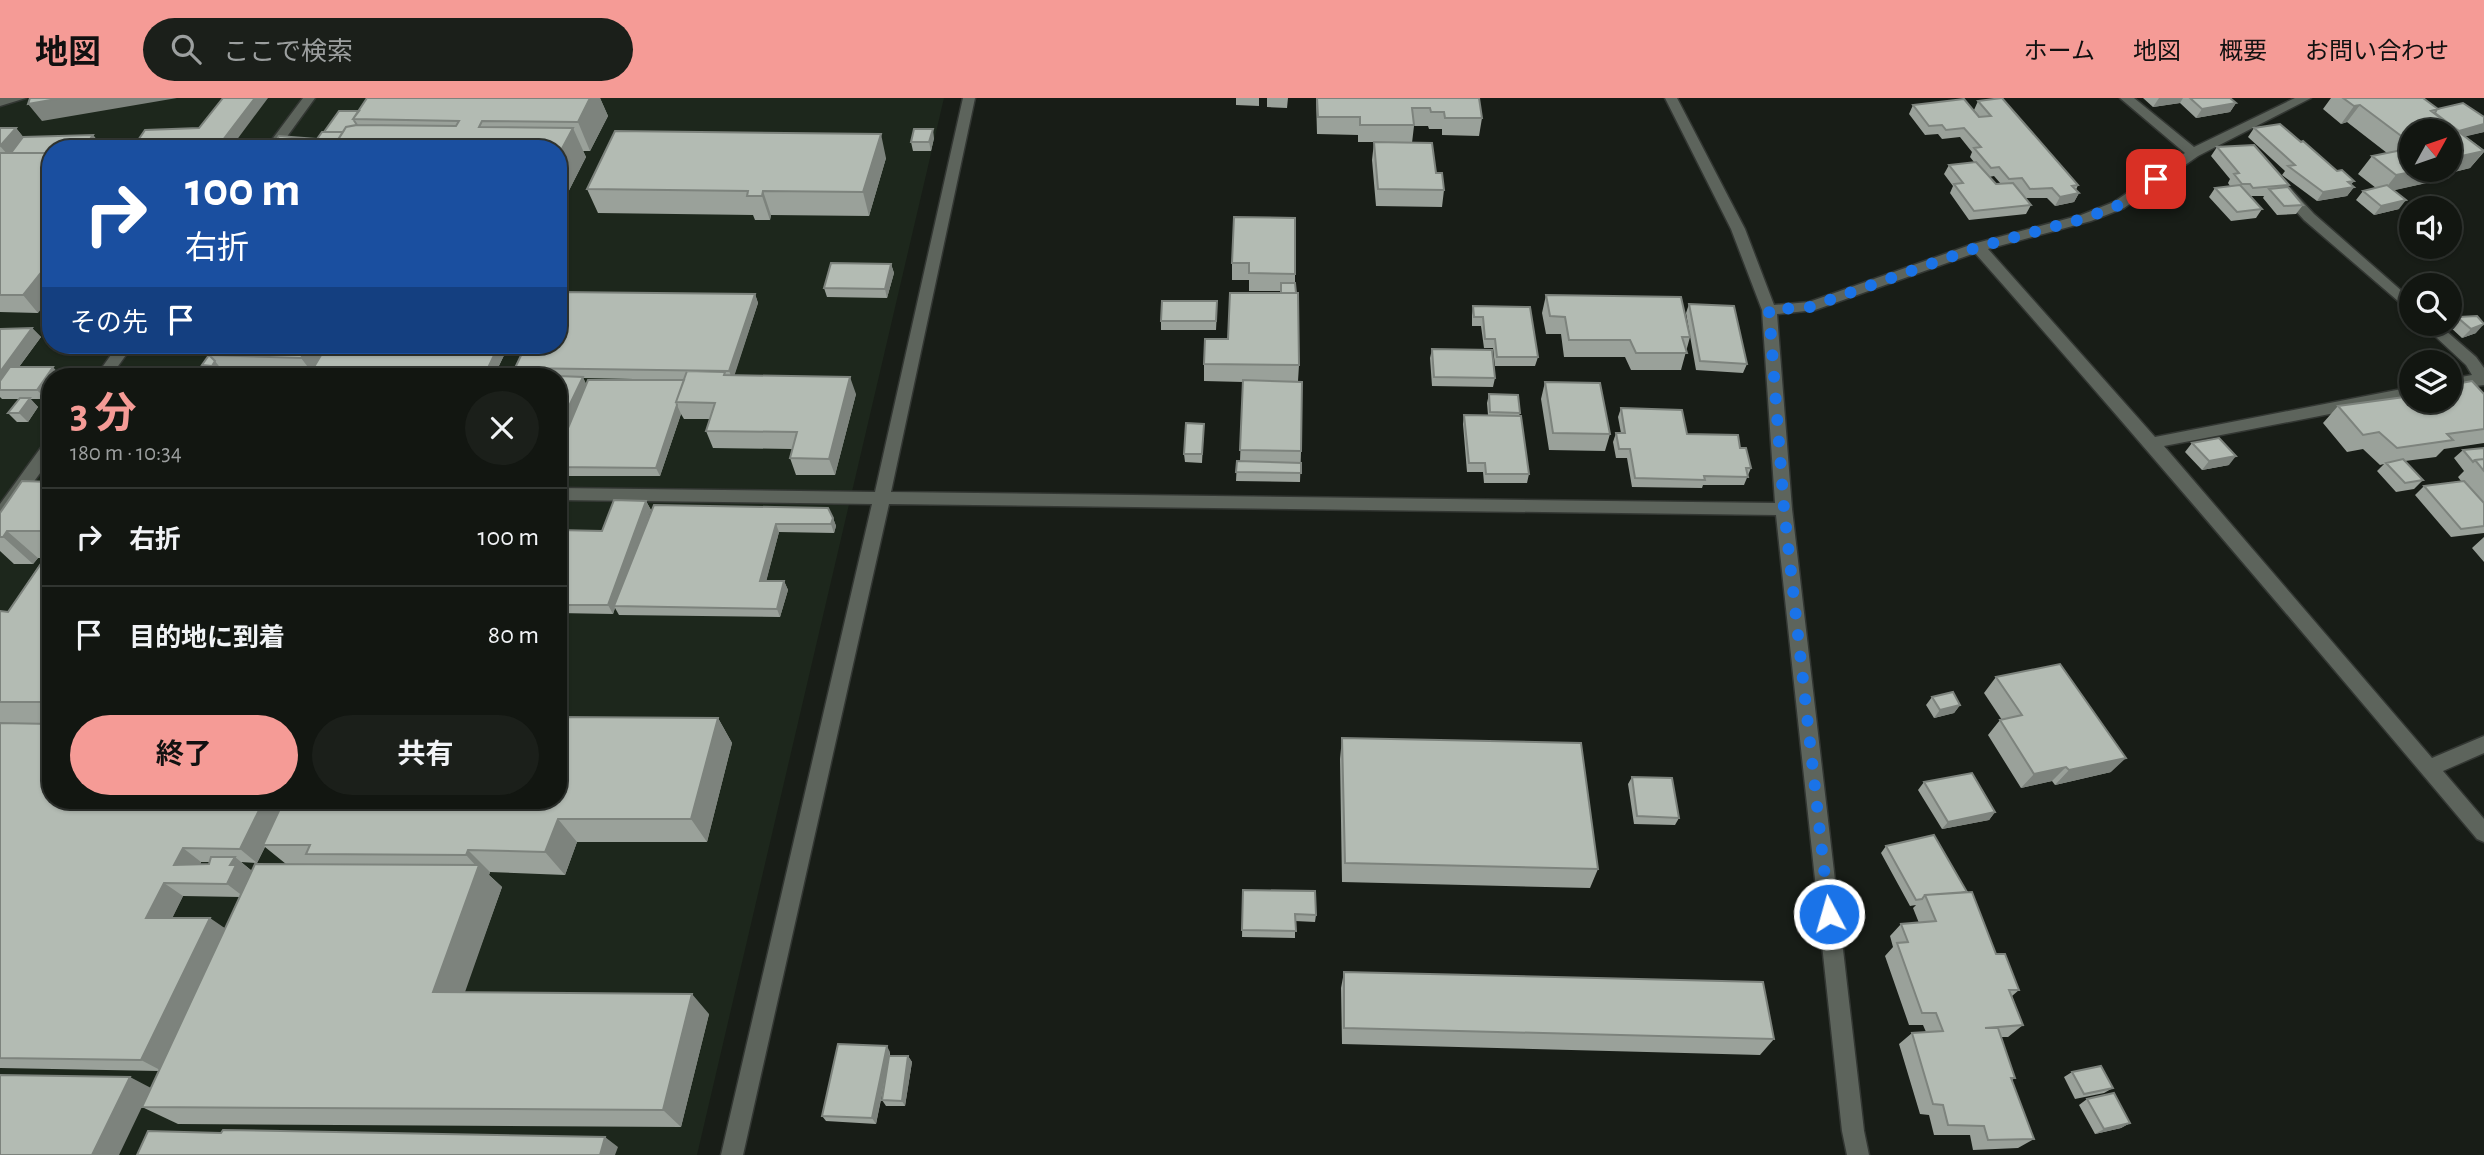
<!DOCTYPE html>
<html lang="ja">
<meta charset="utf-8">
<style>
body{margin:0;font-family:"Alegreya Sans","Noto Sans JP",sans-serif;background:#1b1f1a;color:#f1f3f6;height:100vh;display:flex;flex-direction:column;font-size:26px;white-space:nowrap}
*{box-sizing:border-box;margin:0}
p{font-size:23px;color:#9c9f9f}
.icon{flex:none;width:38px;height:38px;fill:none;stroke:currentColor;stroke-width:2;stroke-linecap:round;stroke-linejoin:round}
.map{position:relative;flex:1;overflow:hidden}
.details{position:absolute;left:42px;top:270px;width:525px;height:441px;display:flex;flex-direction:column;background:#121611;border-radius:28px;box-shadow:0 2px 5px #0004,0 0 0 2px #313531}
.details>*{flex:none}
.hud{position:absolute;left:42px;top:42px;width:525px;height:214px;border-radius:28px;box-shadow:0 2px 5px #0004,0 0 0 2px #313531;background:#1a4fa0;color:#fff;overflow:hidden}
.needle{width:46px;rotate:50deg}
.fabs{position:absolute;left:2399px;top:21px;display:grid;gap:14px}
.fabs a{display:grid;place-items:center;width:63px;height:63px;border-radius:50%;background:#121611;box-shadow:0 2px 5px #0004,0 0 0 2px #313531;font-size:35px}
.pin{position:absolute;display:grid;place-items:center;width:60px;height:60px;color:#fff;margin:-30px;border-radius:14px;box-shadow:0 4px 10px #0006}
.me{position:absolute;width:77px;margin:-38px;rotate:354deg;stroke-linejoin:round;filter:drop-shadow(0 0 5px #0008)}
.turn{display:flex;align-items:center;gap:24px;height:147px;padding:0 28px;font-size:32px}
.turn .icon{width:91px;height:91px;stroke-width:2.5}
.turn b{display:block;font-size:49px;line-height:60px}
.then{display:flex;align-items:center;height:66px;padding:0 28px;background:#0003;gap:14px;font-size:26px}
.round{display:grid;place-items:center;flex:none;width:74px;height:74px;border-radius:37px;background:#1b1f1a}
.headline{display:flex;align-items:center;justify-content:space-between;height:119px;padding:0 28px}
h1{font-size:42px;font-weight:700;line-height:52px;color:#f59b96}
.action{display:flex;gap:14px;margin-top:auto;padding:14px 28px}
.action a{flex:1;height:80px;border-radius:42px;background:#f59b96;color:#111;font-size:28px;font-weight:700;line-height:80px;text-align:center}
.action a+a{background:#1b1f1a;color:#f1f3f6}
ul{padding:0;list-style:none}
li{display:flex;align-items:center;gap:21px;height:98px;padding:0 28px;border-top:2px solid #313531}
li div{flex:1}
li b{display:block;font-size:26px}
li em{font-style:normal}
header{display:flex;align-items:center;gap:42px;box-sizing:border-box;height:98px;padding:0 35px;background:#f59b96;color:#111}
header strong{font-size:33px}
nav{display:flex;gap:38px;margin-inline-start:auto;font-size:24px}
.search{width:490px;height:63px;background:#1b1f1a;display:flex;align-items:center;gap:18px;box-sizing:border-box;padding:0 24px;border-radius:38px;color:#9c9f9f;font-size:26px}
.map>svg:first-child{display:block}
</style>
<header>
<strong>地図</strong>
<div class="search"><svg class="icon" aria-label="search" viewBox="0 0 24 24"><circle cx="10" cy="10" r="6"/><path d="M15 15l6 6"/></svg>ここで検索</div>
<nav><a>ホーム</a><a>地図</a><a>概要</a><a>お問い合わせ</a></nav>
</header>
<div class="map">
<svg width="2484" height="1057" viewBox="0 0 2484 1057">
<rect width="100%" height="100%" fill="#181d17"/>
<path fill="#1d271c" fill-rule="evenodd" d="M0,0H944L697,1057H0ZM51,51H558V247H51ZM51,278H558V702H51Z"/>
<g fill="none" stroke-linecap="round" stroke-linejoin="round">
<g stroke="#333733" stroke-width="3">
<path id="minor" d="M0,0H26L0,8Z
M303,0H315L278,51H265Z
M963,0H975L891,394L1775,405L1762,212L1731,131L1665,0H1677L1745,131L1774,207L1809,204L1973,146L2081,117L2114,104L2185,55L2120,0H2134L2194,49L2295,0H2311L2198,58L2124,110L2091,123L1988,151L2155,339L2412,289V300L2164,348L2432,660L2484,638V655L2443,673L2484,721V744L2477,741C2312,545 2145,348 1975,155L1815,212L1777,216L1792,411L1864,1033L1869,1057H1847L1842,1033L1776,417L889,406L743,1057H721L872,406L558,402V390L875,394Z
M2285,89L2290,90L2314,116L2412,202V215L2304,122L2278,93Z
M2422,226H2438L2476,259L2484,270V287L2450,291V281L2472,277L2466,267Z
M118,247H133L111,278H96Z
M51,342V360L6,422L0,424V406L45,344Z"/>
</g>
<use href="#minor" fill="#5d645c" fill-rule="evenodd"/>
</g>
<path fill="#9aa19a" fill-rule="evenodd" d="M367,0H600L608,18L590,53H583L586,59L558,114V51L324,34L359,13Z
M1236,0H1259V8L1236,7Z
M1267,0H1288L1287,10L1267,9Z
M1316,0H1479L1482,20L1479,38L1442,37V31H1429L1428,28H1414L1412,45L1436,75L1444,92L1442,109L1376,108L1372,62L1374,44H1358V37L1317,36Z
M2143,0H2230L2236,5L2230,14L2196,20L2180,5L2153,9Z
M2331,0H2423L2437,11L2484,19V34L2465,38L2484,52V54L2470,70L2454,74L2449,80L2394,92L2399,111L2374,117L2356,102L2363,93L2376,90L2358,76L2372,58L2387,55L2347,24L2341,26L2323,11Z
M1978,3L2078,87L2076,92L2079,95L2074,104L2055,108L2047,100H2025L2031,107L2026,116L1969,122L1950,95L1953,88L1944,76L1949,67L1974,64L1970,59L1972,54L1960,39L1942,41L1938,36L1925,37L1909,16L1913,7L1980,19L1974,12ZM1994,78L2001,86H1996L1989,79Z
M0,30H16L23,39L93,37L98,43H124L130,51H51L38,215L0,214Z
M2254,30L2301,44L2337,73L2354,83L2351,86L2354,89L2347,98L2317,103L2282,77L2285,73L2248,39Z
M934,40L931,53H913L911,44Z
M2217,49L2289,87L2287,89L2303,107L2296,116L2277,117L2263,100L2264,98H2251L2262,111L2256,120L2231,123L2209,99L2215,90L2230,88L2228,85L2230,81L2211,58Z
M886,60L869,118L771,117L770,122H755L753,117L598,115L587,91Z
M1295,120V185L1299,267L1298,283L1301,353L1300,384L1236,383L1237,363H1240L1243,284L1204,283V266L1228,241L1281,195V193H1249V182H1232V165Z
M891,166L894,175L887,200L827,199L824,190Z
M755,196L758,205L734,277L856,296L835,377H796L790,360L792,351L713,350L706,333L710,321H684L681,316L660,378H558V354L569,327L558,350V278H507L519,277L515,270ZM583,280L684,282L586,286Z
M1546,197L1690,239L1681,272H1631L1625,259H1564L1561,236H1546L1542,215Z
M1689,206L1747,266L1743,275L1696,272L1686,215Z
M1473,208L1538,259L1535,268H1495L1493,250H1484L1481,228H1472V217Z
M1217,212L1216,232H1161V223Z
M2457,219L2476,235L2462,240L2449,228Z
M32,230L41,239L19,269L61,278L46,301H30L38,309L28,324H17L8,315L20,301H2L0,299V231Z
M509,247L494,278H320L317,272L314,277H301L204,270L202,267L208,259L205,255L217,248Z
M1432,251L1495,280L1493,289L1432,288L1430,260Z
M1545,284L1610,336L1605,353L1549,352L1541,301Z
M1489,296L1520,315L1519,318L1529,376L1527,385H1484L1483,374H1467L1463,326L1464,317H1488L1487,305Z
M2484,296V345L2444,351L2436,359L2405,363L2423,382L2414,391L2396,394L2377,373L2384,366L2380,367L2363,351L2347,354L2323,325L2338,308Z
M1621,310L1687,336L1740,350L1751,370L1744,387H1703L1702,390L1632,389L1627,360H1616L1613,344L1616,335H1621L1618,319Z
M1204,326L1202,365L1185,364L1184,356Z
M2192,345L2229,367L2202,372L2185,354Z
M2484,350V435L2451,439L2415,397L2424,388L2461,383L2458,379L2464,373L2454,360L2463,352Z
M51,384V702L718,620L732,645L707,744H577L565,777L490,774L489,777L502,789L464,894L709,916L681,1029L178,1026L142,1009L159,973L0,970V513L8,514L44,460H38L33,466H14L0,453V415ZM265,749L286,766L252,773L241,764L257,765ZM201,764H209V766L200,767ZM183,798L240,799L225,830L172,820Z
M646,403L651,412L636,454L654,407L833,420L836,428L834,435L779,434L766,483H784L788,492L780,519L619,517L615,510L613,516L558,515V432L602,433Z
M2484,439V464L2472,450Z
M1996,579L2111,674L2055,687L2052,683L2021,690L1988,637L2000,622H2002L1984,595Z
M1932,599L1960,607L1954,615L1934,620L1926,607Z
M1342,640L1598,771L1590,790L1342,784L1340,661Z
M1632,679L1679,720L1675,727L1634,726L1628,686Z
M1924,684L1995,714L1989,722L1942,731L1918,692Z
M1886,748L1996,856L2019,892L2012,898L2023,927L2008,939H2001L2015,980L2012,982L2034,1041L2018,1050L1973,1052L1970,1037H1934L1929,1017L1920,1016L1899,946L1912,935L1926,934L1923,927H1909L1885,858L1893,849L1890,838L1901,826L1919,825L1913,810L1916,807L1910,808L1881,755Z
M1243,792L1316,817L1315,824L1295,823V840L1242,839Z
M1344,874L1774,941L1760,957L1342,946L1341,890Z
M890,954V958H908L912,964L905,1008H886L882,1002L888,968L876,1026L826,1023L822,1018Z
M2072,974L2113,990L2104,995L2075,1001L2064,979Z
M2087,1001L2130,1025L2121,1030L2095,1036L2079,1007Z"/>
<path fill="#7d837d" d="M62,0H177L42,23L28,6Z
M255,0H268L230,51H216Z
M590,0H600L608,18L590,53L578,24Z
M2159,0H2183L2180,5L2153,9Z
M2236,5L2230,14L2196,20L2202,11Z
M2360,7L2347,24L2341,26L2354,8Z
M2484,26V34L2451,42L2459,33Z
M16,30L30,47L15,65L0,48Z
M573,30L586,59L558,114V58Z
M933,31L934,40L931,53L929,44Z
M881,36L886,60L869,118L863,94Z
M93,37L100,46L88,44Z
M124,43L130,51H119Z
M2484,53L2470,70L2454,74L2449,80L2382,95L2396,77L2422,72H2450V66L2457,59Z
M2354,83L2348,90L2354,89L2347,98L2317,103L2323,94L2348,84Z
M763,93L771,117L770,122L762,98Z
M2079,95L2074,104L2055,108L2060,99Z
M2406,102L2399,111L2374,117L2381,108Z
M51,162V199L38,215L23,197Z
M891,166L894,175L887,200L885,191Z
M755,196L758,205L733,282L729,273Z
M2484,226L2476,235L2462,240L2471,231Z
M32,230L41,239L2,292H0V274Z
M309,247H332L314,269L317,272L314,277L301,260Z
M499,247H509L494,278H487L489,275L487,272Z
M215,263L222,272L219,276L212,268Z
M53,269L61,278H51V293L46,301L37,292Z
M298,272L303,278H294Z
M583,279L587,288L559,350L558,331Z
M850,279L856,296L835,377L829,361Z
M30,300L38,309L28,324L19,315Z
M677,307L681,316L660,378L656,370Z
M2236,358L2229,367L2202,372L2209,363Z
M646,403L651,412L616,508H614L615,510L613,516L608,507Z
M833,420L836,428L834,435L831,426Z
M776,426L779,434L764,492L760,483Z
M7,433L38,460L33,466L3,439Z
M784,483L788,492L780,519L777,511Z
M1960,607L1954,615L1934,620L1940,612Z
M718,620L732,645L707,744L691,721Z
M2126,660L2111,674L2055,687L2069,672Z
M2066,669L2052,683L2021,690L2034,676Z
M264,702H287L263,747L265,749L257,765L240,751Z
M1995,714L1989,722L1942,731L1948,724Z
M558,721L577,744L565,777L545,754Z
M183,750L201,764L193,780L174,767Z
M468,752L490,774L489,777L502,789L458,914L433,894L478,770L466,757Z
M235,759L252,773L244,799L227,786L230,767Z
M164,785L183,798L166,833L146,820Z
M210,820L229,833L162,973L141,962Z
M692,896L709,916L681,1029L663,1012Z
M887,948L890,954L876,1026L872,1020Z
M908,958L912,964L905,1008L902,1003Z
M130,979L151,990L119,1057H92Z
M2130,1025L2121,1030L2095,1036L2104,1031Z
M605,1039L618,1049L615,1057H600Z"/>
<path fill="#b3bbb3" stroke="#7d837d" stroke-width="2" d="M30,0H62L28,6Z
M223,0H255L216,51H132L145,32L199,30Z
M367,0H590L578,24L482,23L479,29L573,30L558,58V51H332L346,29L356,27L456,28L459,23L353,21Z
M1317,0H1479L1482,20H1445L1444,14H1431L1430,10H1412L1414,27H1360V19H1318Z
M2002,0L2078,87L2072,88L2079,95L2060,99L2052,90L2030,91L2022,80L2009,81L1999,69L1991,70L1974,50L1981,49L1964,30L1946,32L1942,27L1929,28L1913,7L1964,1L1979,19L1991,18L1978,3Z
M2190,0H2230L2236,5L2202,11Z
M2343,0H2423L2438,11L2431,13L2484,53L2457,59L2463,63L2450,66V33H2412V46L2360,7L2354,8Z
M2463,5L2484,19V26L2459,33L2435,15L2437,11Z
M339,13H359L353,21L357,27L346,29L343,34H324Z
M2280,26L2301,44L2303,43L2337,73L2342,72L2354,83L2348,84L2354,89L2323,94L2288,68L2295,67L2254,30Z
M0,30H16L0,48Z
M914,31H933L929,44H911Z
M615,33L881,36L863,94L763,93L762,98H747L748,93L587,91Z
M322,34H343L332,51H270L279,38L317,41Z
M93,37L88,44L124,43L119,51H51V55H11L23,39Z
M1374,44L1432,45L1436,75H1442L1444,92L1378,91Z
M2254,47L2289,87L2253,90L2250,86H2242L2234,76L2239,75L2217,49Z
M2412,50V72H2422L2396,77L2372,58Z
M0,55H51V162L23,197H0Z
M1976,64L1996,86L2013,85L2031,107L1974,113L1954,86L1963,85L1949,67Z
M2240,87L2262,111L2237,114L2215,90Z
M2387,87L2406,102L2381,108L2363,93Z
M2288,89L2303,107L2284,108L2269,91Z
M1234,119L1295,120V176L1249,175V165H1232Z
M831,165L891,166L885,191L824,190Z
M1281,185H1295L1296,195H1281Z
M558,194L755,196L729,273L515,270L526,247H558Z
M1230,195H1298L1299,267L1204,266L1205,241H1228Z
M1546,197L1681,199L1690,239H1682L1687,255H1636L1630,242H1569L1565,219L1550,218Z
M1162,203H1217L1216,223H1161Z
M1689,206L1734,208L1747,266L1700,263Z
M1473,208L1530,209L1538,259H1497L1495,241H1485L1483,219H1474Z
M2477,218L2484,226L2471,231L2457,219Z
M32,230L0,274V231Z
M217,247H309L301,260L210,257Z
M327,247H499L487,272L314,269Z
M210,248H217L212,255H205Z
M1432,251L1492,252L1495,280L1434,279Z
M209,257L215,263L212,268L202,267Z
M10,269H53L37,292H0V283Z
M197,270L298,272L294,278H192Z
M413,273H490L487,278H410Z
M687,273L725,274L724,277L850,279L829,361L790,360L797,334L706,333L715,305L676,304Z
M507,277L547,278H507Z
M558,278L583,279L558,331Z
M588,282H684L676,304L677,307L656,370L558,369V354Z
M1243,282L1302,284L1301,353L1240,352Z
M2472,283L2484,296V331L2447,336L2453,342L2397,350L2379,334L2363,337L2338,308L2412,298V303H2450V287Z
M1545,284L1600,285L1610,336L1553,335Z
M1489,296L1518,297L1520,315L1490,314Z
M20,300H30L19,315H8Z
M1621,310L1682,312L1687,336L1738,337L1740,350H1746L1751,370H1746L1748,379L1704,378L1705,382L1635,380L1630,351H1619L1616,335H1625Z
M1464,317L1521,318L1529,376H1486L1485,365H1469Z
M1186,325L1204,326L1202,356H1184Z
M2219,340L2236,358L2209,363L2192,345Z
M2484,350V361L2475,362L2473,364L2463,352Z
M2403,361L2423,382L2405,385L2386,365Z
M2484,361V373L2475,362Z
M1237,363L1301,365V375L1236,374Z
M22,383L51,384V433H7L3,439H0V415Z
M2464,383L2484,405V428L2461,431L2424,388Z
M614,402L646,403L608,507H558V432L602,433Z
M654,407L828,410L833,420L831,426H776L760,483H784L777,511L614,508Z
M51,451V604H0V513L8,514Z
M2060,566L2126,660L2069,672L2066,669L2034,676L2000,622L2022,617L1996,579Z
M1953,594L1960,607L1940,612L1932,599Z
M558,619L718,620L691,721H558L545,754L468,752L466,757L306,756L310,747H263L284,702H558Z
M0,625L51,626V702H264L240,751L183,750L174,767L209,766L211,759H235L230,767H236L227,786L164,785L146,820H210L141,962L0,960Z
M1342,640L1581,645L1598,771L1345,765Z
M1972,675L1995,714L1948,724L1924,684Z
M1632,679L1672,680L1679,720L1637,718Z
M1934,737L1967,794L1925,797L1922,801L1916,802L1886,748Z
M255,766L479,767L433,894L692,896L663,1012L142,1009Z
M1243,792L1315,793L1316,817L1295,816L1296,833L1242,832Z
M1972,794L1996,856H2005L2019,892H2009L2023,927L1985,930H1998L2015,980H2011L2034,1041L1988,1042L1984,1028L1948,1027L1943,1007L1933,1006L1912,935L1943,933L1936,915H1922L1897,845L1908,844L1901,826L1936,823L1925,797Z
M1344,874L1763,884L1774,941L1344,930Z
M838,946L887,948L872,1020L822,1018Z
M889,958H908L902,1003L882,1002Z
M2101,968L2113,990L2084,996L2072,974Z
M0,977L130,979L92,1057H0Z
M2114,995L2130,1025L2104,1031L2087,1001Z
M223,1032L605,1039L600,1057H137L148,1033L221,1035Z"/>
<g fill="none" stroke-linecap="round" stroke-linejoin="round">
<path stroke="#1a73e8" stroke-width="12" stroke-dasharray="0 21.6" d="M1829,816L1784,411L1769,212L1810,209L1978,149L2086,120L2119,107L2156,81"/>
</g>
</svg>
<div class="fabs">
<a><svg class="needle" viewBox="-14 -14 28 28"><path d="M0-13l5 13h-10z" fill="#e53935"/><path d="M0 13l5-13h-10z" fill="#9c9f9f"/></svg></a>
<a><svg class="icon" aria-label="sound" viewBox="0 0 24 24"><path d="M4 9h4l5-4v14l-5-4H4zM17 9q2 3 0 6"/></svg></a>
<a><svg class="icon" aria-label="search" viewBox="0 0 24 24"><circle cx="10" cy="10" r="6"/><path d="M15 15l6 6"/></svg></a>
<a><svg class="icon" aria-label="layers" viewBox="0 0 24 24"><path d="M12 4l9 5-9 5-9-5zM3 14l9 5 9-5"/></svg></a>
</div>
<div class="pin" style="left:2156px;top:81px;background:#d93025"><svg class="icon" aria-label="arrive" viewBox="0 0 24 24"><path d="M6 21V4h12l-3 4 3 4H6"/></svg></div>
<svg class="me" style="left:1829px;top:816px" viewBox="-20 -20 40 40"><circle r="17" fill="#1a73e8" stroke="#fff" stroke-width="3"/><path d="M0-11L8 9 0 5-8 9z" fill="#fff"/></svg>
<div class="hud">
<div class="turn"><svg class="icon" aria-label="right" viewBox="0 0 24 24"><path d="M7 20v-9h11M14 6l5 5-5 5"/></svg><div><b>100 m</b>右折</div></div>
<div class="then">その先<svg class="icon" aria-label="arrive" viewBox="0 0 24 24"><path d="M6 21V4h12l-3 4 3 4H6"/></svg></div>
</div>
<section class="details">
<div class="headline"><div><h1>3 分</h1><p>180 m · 10:34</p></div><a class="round"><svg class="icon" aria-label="close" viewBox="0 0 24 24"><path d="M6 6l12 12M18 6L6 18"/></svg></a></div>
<ul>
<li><svg class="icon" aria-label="right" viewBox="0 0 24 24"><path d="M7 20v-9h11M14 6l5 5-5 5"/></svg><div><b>右折</b></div><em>100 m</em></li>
<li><svg class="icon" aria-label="arrive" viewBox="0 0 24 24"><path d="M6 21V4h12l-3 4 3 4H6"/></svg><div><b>目的地に到着</b></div><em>80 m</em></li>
</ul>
<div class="action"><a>終了</a><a>共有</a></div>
</section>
</div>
